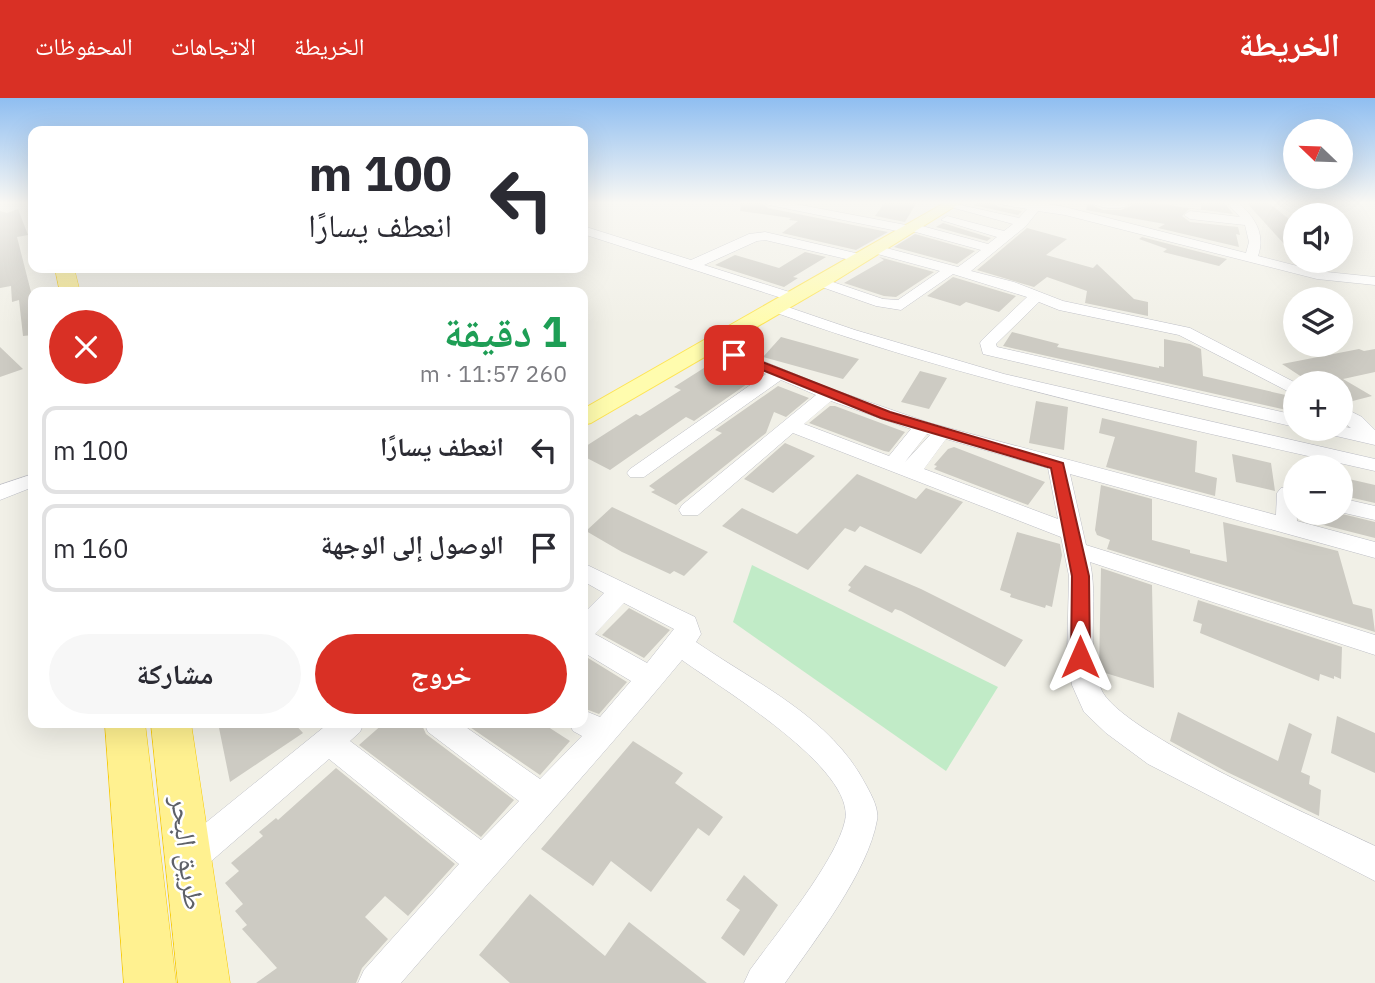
<!DOCTYPE html>
<html lang="ar">
<meta charset="utf-8">
<style>
body{margin:0;font-family:"IBM Plex Sans","Noto Naskh Arabic",sans-serif;background:#f7f7f7;color:#2b2b33;direction:rtl;height:100vh;display:flex;flex-direction:column;font-size:26px;white-space:nowrap}
*{box-sizing:border-box;margin:0}
p{font-size:23px;color:#7c7c81}
.icon{flex:none;width:38px;height:38px;fill:none;stroke:currentColor;stroke-width:2;stroke-linecap:round;stroke-linejoin:round}
.map{position:relative;flex:1;overflow:hidden;direction:ltr}
.panel{position:absolute;left:28px;top:189px;width:560px;height:441px;display:flex;flex-direction:column;background:#fff;border-radius:14px;box-shadow:0 7px 28px #0002;direction:rtl}
.panel>*{flex:none}
.guide{position:absolute;left:28px;top:28px;width:560px;height:147px;border-radius:14px;box-shadow:0 7px 28px #0002;direction:rtl;background:#fff;color:#2b2b33;overflow:hidden}
.needle{width:46px;rotate:293deg}
.tools{position:absolute;left:1283px;top:21px;display:grid;gap:14px}
.tools a{display:grid;place-items:center;width:70px;height:70px;border-radius:50%;background:#fff;box-shadow:0 7px 28px #0002;font-size:35px}
.pin{position:absolute;display:grid;place-items:center;width:60px;height:60px;color:#fff;margin:-30px;border-radius:14px;box-shadow:0 4px 10px #0006}
.me{position:absolute;width:77px;margin:-38px;rotate:0deg;stroke-linejoin:round;filter:drop-shadow(0 0 5px #0008)}
.turn{display:flex;align-items:center;gap:24px;height:147px;padding:0 21px;font-size:32px}
.turn .icon{width:91px;height:91px;stroke-width:2.5}
.turn b{display:block;font-size:49px;line-height:60px}
.round{display:grid;place-items:center;flex:none;width:74px;height:74px;border-radius:37px;background:#f7f7f7}
.overview{display:flex;align-items:center;justify-content:space-between;height:119px;padding:0 21px}
h1{font-size:42px;font-weight:800;line-height:52px;color:#1e9e55}
.cta{display:flex;gap:14px;margin-top:auto;padding:14px 21px}
.cta a{flex:1;height:80px;border-radius:42px;background:#d93025;color:#fff;font-size:28px;font-weight:800;line-height:80px;text-align:center}
.cta a+a{background:#f7f7f7;color:#2b2b33}
ul{padding:0;list-style:none}
li{display:flex;align-items:center;gap:21px;height:88px;margin:0 14px 10px;padding:0 7px;border:4px solid #e1e1e2;border-radius:14px}
li div{flex:1}
li b{display:block;font-size:26px}
li em{font-style:normal}
header{display:flex;align-items:center;gap:42px;box-sizing:border-box;height:98px;padding:0 35px;background:#d93025;color:#fff}
header strong{font-size:33px}
nav{display:flex;gap:38px;margin-inline-start:auto;font-size:24px}
.map>svg:first-child{display:block}
</style>
<header>
<strong>الخريطة</strong>
<nav><a>الخريطة</a><a>الاتجاهات</a><a>المحفوظات</a></nav>
</header>
<div class="map">
<svg width="1375" height="885" viewBox="0 0 1375 885">
<rect width="100%" height="100%" fill="#f1f0e7"/>
<path fill="#c1ebc7" d="M752,467L998,589L946,673L733,524Z"/>
<path fill="#cdcbc3" d="M741,104H761L768,110L888,134L856,152L782,135L798,123L789,122L791,120L740,113Z
M885,104H917L905,124L875,118Z
M979,104H992L999,109L1022,113L1018,117L973,107Z
M1128,104H1148L1201,112V104H1224L1233,116L1190,110L1182,118L1190,124L1238,129L1240,137L1236,136L1239,149L1158,130L1165,126L1086,112L1087,105L1103,112H1121L1131,108Z
M1246,104H1268L1295,126V158Z
M18,111L28,137L17,139L31,194H33V237L23,238L19,202L12,204L11,188L0,190V113L7,115Z
M943,125L991,140L987,143L936,129Z
M1027,130L1067,141L1046,157L1093,170L1097,166L1134,201L1148,204V218L1085,205L1087,193L1047,179L1034,189L977,172Z
M915,136L975,153L957,166L894,149Z
M1142,139L1227,161L1219,168L1163,154L1167,151L1139,141Z
M805,154L826,159L793,179L798,180L784,189L715,167L735,157L779,170Z
M879,159L934,174L896,199L884,198L844,185L884,162Z
M953,179L1016,198L999,214L966,204L960,208L927,198Z
M1012,234L1059,246L1057,249L1159,270V268L1164,269V241L1190,246L1201,251L1203,278L1290,298L1295,300V314L1003,248Z
M781,239L810,247L859,261L843,281L763,259Z
M0,249L23,271L0,279Z
M1359,251L1364,253L1375,251V274L1343,281L1372,298L1341,306L1340,285H1311L1282,266Z
M715,263L757,279L694,323L686,319L610,372L583,358V350L636,316L640,318L681,292L674,289Z
M920,273L947,280L929,311L901,304Z
M778,288L809,300L786,319L774,314L766,335L676,407L651,394L655,392L649,388L722,335L715,332Z
M1036,303L1068,309L1064,352L1029,345Z
M830,308H835L905,334L889,354L884,353L809,325Z
M1102,320L1197,343L1195,374L1217,380L1215,398L1106,369L1115,339L1099,335Z
M785,345L815,358L773,395L744,381Z
M954,349L1045,384L1028,407L934,371L937,368L934,367L948,351Z
M1232,356L1271,365L1275,393L1236,384Z
M857,376L916,401L926,390L963,404L921,456L860,428L855,434L845,430L808,472L722,428L742,410L797,436Z
M1340,379L1375,387V405L1340,397Z
M1101,387L1152,401V442L1190,452V455L1227,464L1223,424L1338,453L1353,506L1372,511L1375,534L1107,451L1110,442L1097,437L1095,432Z
M612,409L708,454L684,478L674,473L670,476L622,454L586,433Z
M1299,415H1338L1375,424V440L1300,421Z
M1017,434L1060,446L1062,457L1052,509L1046,507L1045,510L1010,499L1011,496L1000,492Z
M865,467L921,491L1023,542L1005,569L901,513L895,511L892,515L848,493L851,489L848,487Z
M1101,470L1152,487L1154,590L1099,573Z
M1198,502L1342,549L1341,581L1334,578V581L1320,576L1319,583L1200,535L1202,526L1193,523Z
M629,510L670,532L644,560L602,537Z
M588,560L627,584L599,616L583,610V566Z
M1178,614L1278,663L1289,625L1312,636L1301,674L1310,678L1309,686L1321,692L1319,718L1227,674L1170,643Z
M1337,618L1375,635V675L1331,655Z
M218,625H294L303,635L230,684Z
M384,625H421L426,636L514,702L481,739L359,647Z
M464,625H542L570,643L540,677Z
M633,643L683,675L675,685L723,719L709,738L698,730L651,794L611,763L593,788L541,751Z
M336,670L455,766L408,818L385,798L365,819L388,841L362,870L356,885H256L277,870L242,831L247,827L235,813L243,806L225,785L239,773L231,765L263,738L259,734L276,720L278,722Z
M744,777L778,807L744,858L721,840L740,812L726,802Z
M530,796L605,858L629,824L707,885H510L479,857Z"/>
<g fill="none" stroke-linecap="round" stroke-linejoin="round">
<g stroke="#bebfc6" stroke-width="1">
<path id="minor" d="M763,104H785L906,127L911,125L988,146L997,139L941,122L947,118L1004,133L1013,126L947,108V104L1019,120L1027,111L999,106L997,104H1036L1065,109L1246,155L1249,144L1245,127L1190,121L1184,117L1190,113L1240,119L1226,104H1238C1254,119 1266,135 1258,158L1317,173L1375,179V187L1317,181L1065,117L1038,113L1026,128L971,173L1014,184L1063,203L1190,230L1296,285L1295,297L1179,237L1059,212L1039,204L996,246L997,249L1295,317V329L983,256L980,245L982,242L1027,199L953,176L901,212L876,208L816,187V181L821,180L883,201L898,202L940,173L870,154V148L875,147L958,169L981,152L912,133L907,135L769,107Z
M1089,104H1123L1129,107C1120,113 1098,110 1089,104Z
M583,128L691,162L749,136L765,134L864,157L866,160L859,164L765,142L757,143L704,167L799,197L801,200L794,204L583,136Z
M776,205L855,232L1004,276L1375,361V373C1171,327 968,284 771,213L768,210L771,207Z
M711,242L834,292L930,325L1276,417L1277,395L1281,390L1295,388L1297,423L1375,444V460L1070,376L1086,447L1375,537V557L1090,464C1099,506 1085,550 1101,591C1119,635 1324,723 1375,748V783L1148,666L1106,635L1084,614L1072,587L1067,559L1069,478L1061,439L793,335L698,417H682L679,412L682,407L816,297L781,282L644,379H630L627,375L630,371L766,276L705,250L703,247ZM831,303L911,331L889,358L804,326ZM927,336L930,337L905,364ZM946,341L1048,370L1058,421L924,371Z
M1340,308L1362,319L1375,332V347L1323,335L1321,331H1340V328L1351,330L1340,322Z
M33,376V389L0,402V387Z
M1340,400L1375,408V422L1340,414Z
M583,465L695,519L701,536L696,544C757,586 831,619 866,687C872,698 879,711 877,722C868,774 815,842 785,885H744L750,872C776,836 836,763 845,723C857,671 719,589 682,562C591,672 494,777 401,885H358L364,872L459,766L329,661L201,772L189,776L177,772L172,760L177,748L329,625H364L360,634L350,643L481,742L519,703L428,634L424,625H460L540,681L582,638L573,633L569,625H583V612L600,619L631,583L583,554V516L604,495L583,483ZM624,505L674,531L647,565L595,536Z"/>
</g>
<g stroke="#fee453" stroke-width="2">
<path id="major" d="M946,104H962L827,188L591,325L583,327V311Z"/>
</g>
<g stroke="#f8ca00" stroke-width="1">
<path id="highway" d="M55,170H74L80,194H60Z
M105,625H145L176,885H124Z
M151,625H191L230,885H178Z"/>
</g>
<use href="#minor" fill="#fff" fill-rule="evenodd"/>
<use href="#major" fill="#fffcae" fill-rule="evenodd"/>
<use href="#highway" fill="#fff190" fill-rule="evenodd"/>
</g>
<linearGradient id="sky" x2="0" y2="1"><stop stop-color="#8fbef1"/><stop offset="0.46" stop-color="#f9f8f4"/><stop offset="1" stop-color="#f9f8f4" stop-opacity="0"/></linearGradient>
<rect width="1375" height="227" fill="url(#sky)"/>
<path fill="#d93025" stroke="#8d1f18" stroke-width="2" d="M734,253L890,314L1063,365L1089,478L1090,559L1087,564L1080,566L1074,564L1071,559L1072,478L1051,370L881,320L730,259L728,257Z"/>
<g text-anchor="middle" stroke-width="5" stroke-linejoin="round" paint-order="stroke">
<g font-size="28" fill="#5e6168" stroke="#fff">
<text transform="translate(188 755) rotate(83)" y="10">طريق البحر</text>
</g>
</g>
</svg>
<div class="tools">
<a><svg class="needle" viewBox="-14 -14 28 28"><path d="M0-13l5 13h-10z" fill="#e53935"/><path d="M0 13l5-13h-10z" fill="#7c7c81"/></svg></a>
<a><svg class="icon" aria-label="sound" viewBox="0 0 24 24"><path d="M4 9h4l5-4v14l-5-4H4zM17 9q2 3 0 6"/></svg></a>
<a><svg class="icon" aria-label="layers" viewBox="0 0 24 24"><path d="M12 4l9 5-9 5-9-5zM3 14l9 5 9-5"/></svg></a>
<a>+</a>
<a>−</a>
</div>
<div class="pin" style="left:734px;top:257px;background:#d93025"><svg class="icon" aria-label="arrive" viewBox="0 0 24 24"><path d="M6 21V4h12l-3 4 3 4H6"/></svg></div>
<svg class="me" style="left:1080px;top:559px" viewBox="-20 -20 40 40"><path d="M0-17L14 15 0 8-14 15z" fill="#d93025" stroke="#fff" stroke-width="4"/></svg>
<div class="guide">
<div class="turn"><svg class="icon" aria-label="left" viewBox="0 0 24 24"><path d="M17 20v-9H6M10 6l-5 5 5 5"/></svg><div><b>100 m</b>انعطف يسارًا</div></div>
</div>
<section class="panel">
<div class="overview"><div><h1>1 دقيقة</h1><p>260 m · 11:57</p></div><a class="round" style="background:#d93025;color:#fff"><svg class="icon" aria-label="close" viewBox="0 0 24 24"><path d="M6 6l12 12M18 6L6 18"/></svg></a></div>
<ul>
<li><svg class="icon" aria-label="left" viewBox="0 0 24 24"><path d="M17 20v-9H6M10 6l-5 5 5 5"/></svg><div><b>انعطف يسارًا</b></div><em>100 m</em></li>
<li><svg class="icon" aria-label="arrive" viewBox="0 0 24 24"><path d="M6 21V4h12l-3 4 3 4H6"/></svg><div><b>الوصول إلى الوجهة</b></div><em>160 m</em></li>
</ul>
<div class="cta"><a>خروج</a><a>مشاركة</a></div>
</section>
</div>
